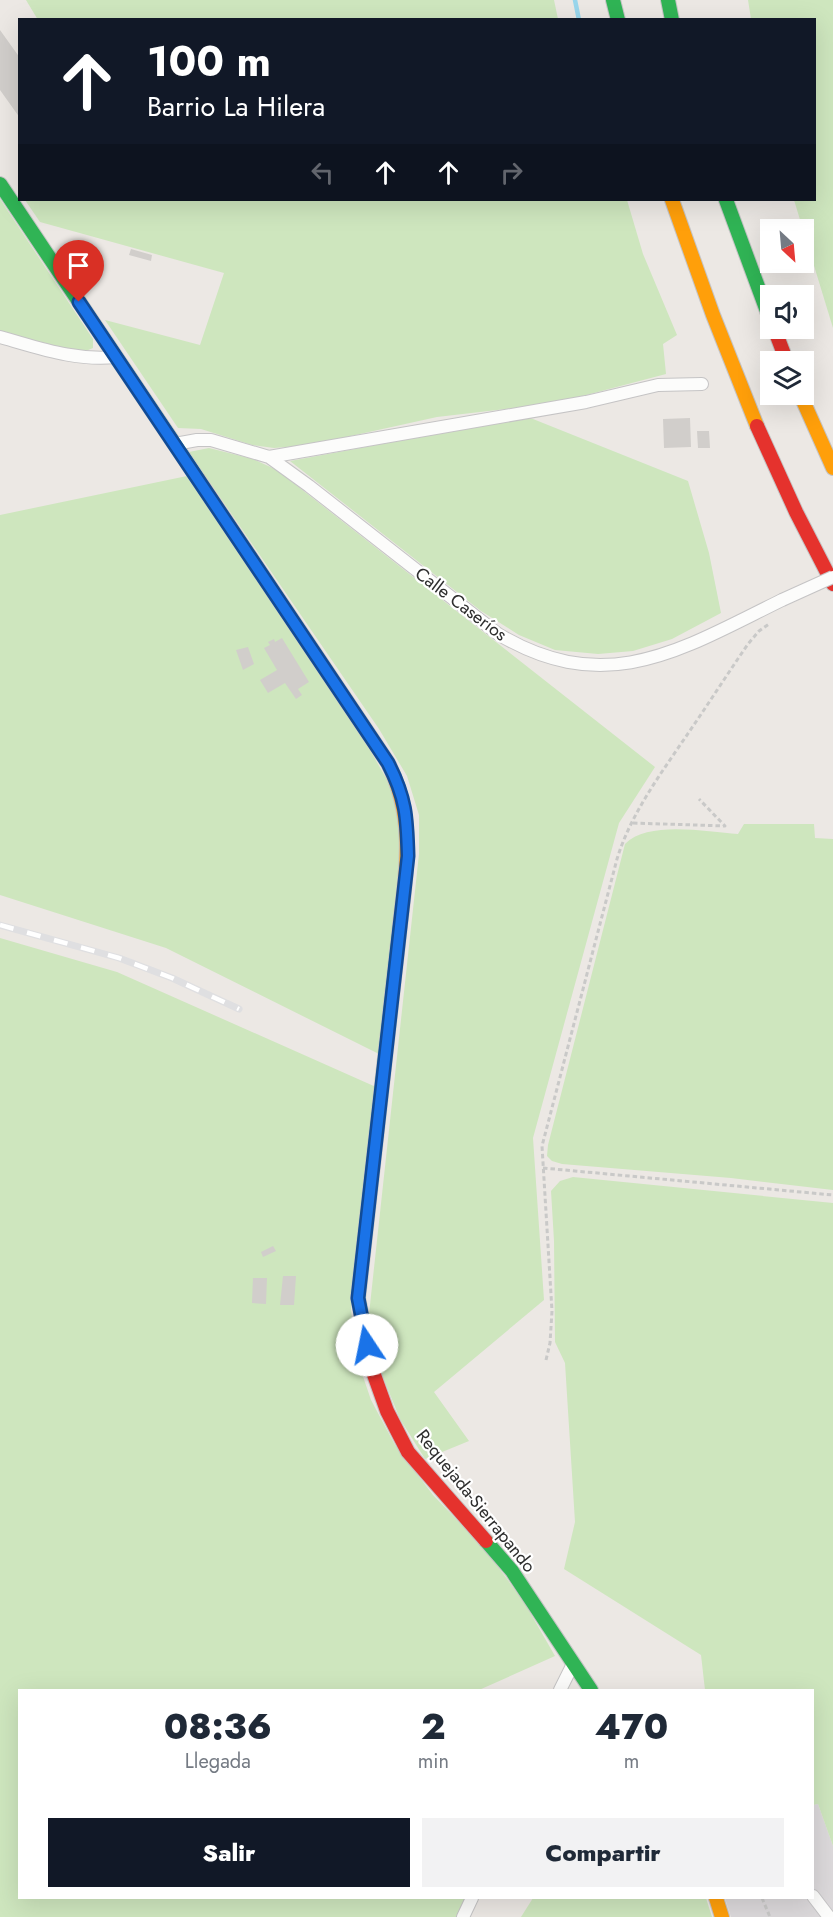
<!DOCTYPE html>
<html lang="es">
<meta charset="utf-8">
<style>
body{margin:0;font-family:Jost,sans-serif;background:#f2f2f3;color:#1f2937;height:100vh;display:flex;flex-direction:column;font-size:22px;white-space:nowrap}
*{box-sizing:border-box;margin:0}
p{font-size:20px;color:#747a83}
.icon{flex:none;width:33px;height:33px;fill:none;stroke:currentColor;stroke-width:2;stroke-linecap:round;stroke-linejoin:round}
.map{position:relative;flex:1;overflow:hidden}
.side{position:absolute;left:18px;top:1689px;width:796px;height:210px;display:flex;flex-direction:column;background:#fff;border-radius:0px;box-shadow:0 6px 24px #0002}
.side>*{flex:none}
.top-card{position:absolute;left:18px;top:18px;width:798px;height:183px;border-radius:0px;box-shadow:0 6px 24px #0002;background:#111827;color:#fff;overflow:hidden}
.needle{width:39px;rotate:154deg}
.tools{position:absolute;left:760px;top:219px;display:grid;gap:12px}
.tools a{display:grid;place-items:center;width:54px;height:54px;border-radius:0px;background:#fff;box-shadow:0 6px 24px #0002;font-size:30px}
.pin{position:absolute;display:grid;place-items:center;width:51px;height:51px;color:#fff;margin:-62px -26px;border-radius:50% 50% 50% 0;rotate:-45deg;box-shadow:0 0 6px #0007}
.pin .icon{rotate:45deg}
.me{position:absolute;width:66px;margin:-33px;rotate:349deg;stroke-linejoin:round;filter:drop-shadow(0 0 4px #0008)}
.turn{display:flex;align-items:center;gap:21px;height:126px;padding:0 30px;font-size:27px}
.turn .icon{width:78px;height:78px;stroke-width:2.5}
.turn b{display:block;font-size:42px;line-height:51px}
.lanes{display:flex;align-items:center;height:57px;padding:0 30px;background:#0003;justify-content:center;gap:30px;direction:ltr}
.lanes .off{opacity:.35}
.eta{display:flex;justify-content:space-evenly;align-items:center;height:102px;text-align:center}
.eta b{font-size:36px;font-weight:800;line-height:42px}
.action{display:flex;gap:12px;margin-top:auto;padding:12px 30px}
.action a{flex:1;height:69px;border-radius:0px;background:#111827;color:#fff;font-size:24px;font-weight:800;line-height:69px;text-align:center}
.action a+a{background:#f2f2f3;color:#1f2937}
.map>svg:first-child{display:block}
</style>
<div class="map">
<svg width="833" height="1917" viewBox="0 0 833 1917">
<rect width="100%" height="100%" fill="#ece8e4"/>
<path fill="#dcd9db" d="M818,1804L833,1846V1917H731L725,1898H813V1805Z"/>
<path fill="#cee6be" d="M26,0H554L558,19L38,20Z
M748,0H833V328L794,200H814V20L751,19Z
M0,199L93,339V348L81,353L0,331Z
M25,200H627L643,254L677,335L663,344L666,374L556,403L437,417L310,445L274,448L252,445L201,429L178,428L105,320L200,345L224,273L40,222Z
M528,417L688,481L709,553L721,613L672,639L633,651L598,654L555,650L519,635L481,611L290,461Z
M209,448L253,459L277,470L655,767L619,823L533,1138L544,1300L434,1392L469,1441L425,1459L400,1419L380,1370L369,1314L419,854V815L407,776L379,729L189,452Z
M187,476L370,750L386,778L397,805L402,838L379,1054L166,948L0,895V515Z
M744,824H814L815,838L833,839V1190L731,1178L562,1164L552,1161L547,1156L548,1145L625,844C648,820 707,832 738,834Z
M0,938L117,972L376,1087L351,1309L355,1353L371,1400L395,1445L433,1495L484,1548L524,1602L555,1656L479,1690H20V1898H466L456,1917H0Z
M573,1177L833,1203V1846L818,1804L813,1805V1690H705L701,1655L564,1569L575,1522L565,1363L555,1342L554,1241L551,1191L560,1181Z
M533,1898H706L712,1917H521Z"/>
<g fill="none" stroke-linecap="round" stroke-linejoin="round">
<path stroke="#99d6ec" stroke-width="4.5" d="M575,0L579,20"/>
</g>
<path fill="#d1cecb" d="M0,30L20,58V118L0,90Z
M131,249L152,255L151,261L129,255Z
M690,418L691,447L664,448L663,419Z
M697,431H709L710,448H698Z
M282,638L309,682L298,689L302,695L296,699L285,683L268,693L260,680L277,670L264,648L270,645L268,642L274,639L275,642Z
M248,647L254,664L243,670L236,650Z
M273,1246L276,1251L263,1257L261,1252Z
M283,1276H296L294,1305H280Z
M253,1278H267L266,1304L252,1303Z"/>
<g fill="none" stroke-linecap="round" stroke-linejoin="round">
<g stroke="#c5c4c5" stroke-width="14">
<path id="street" d="M0,337C40,348 74,361 116,357
M175,444L197,440H211L269,457L309,486L498,634C607,699 682,649 782,600
M269,457L586,402L658,385L702,384
M560,1690L573,1664
M813,1896L829,1917
M463,1917L472,1898"/>
</g>
<g stroke="#c5c4c5" stroke-width="16">
<path id="fast" d="M613,0L618,20
M668,0L672,20
M0,184L198,479
M726,200L771,322
M370,1356L358,1298L400,925
M486,1541L512,1571L591,1690"/>
</g>
<g stroke="#c5c4c5" stroke-width="16">
<path id="slow" d="M672,200L713,315L757,426
M800,394L833,468
M198,479L388,763C415,818 407,866 400,925
M716,1898L722,1917"/>
</g>
<g stroke="#c5c4c5" stroke-width="16">
<path id="jam" d="M774,328L787,362
M757,426L796,512L833,584
M370,1356L373,1372L387,1411L408,1452L486,1541"/>
</g>
<path stroke="#c9c9c8" stroke-width="3" stroke-dasharray="4.5 3" stroke-linecap="butt" d="M633,823L725,826L699,799
M543,1168L833,1195
M546,1360L550,1343L552,1311L542,1146L617,859C631,813 662,772 689,732C709,703 728,673 748,644L759,631L769,624
M762,1898L770,1917"/>
<use href="#street" stroke="#fcfcfb" stroke-width="12"/>
<use href="#fast" stroke="#30b455" stroke-width="14"/>
<use href="#slow" stroke="#ff9f0a" stroke-width="14"/>
<use href="#jam" stroke="#e5322d" stroke-width="14"/>
<g stroke="#dfdfe1" stroke-width="7">
<path id="rail" d="M0,925L119,958L172,978L239,1009"/>
</g>
<use href="#rail" stroke="#fff" stroke-width="4.5" stroke-dasharray="14" stroke-linecap="butt"/>
<g stroke="#c5c4c5" stroke-width="14" stroke-linecap="butt">
<path id="street-bridge" d="M782,600L833,577"/>
</g>
<use href="#street-bridge" stroke="#fcfcfb" stroke-width="12"/>
</g>
<g fill="none" stroke-linecap="round" stroke-linejoin="round">
<g stroke="#114b97" stroke-width="15">
<path id="route" d="M79,302L388,763C406,798 407,817 408,856L358,1298L367,1345"/>
</g>
<use href="#route" stroke="#1a73e8" stroke-width="10"/>
</g>
<g text-anchor="middle" stroke-width="4.5" stroke-linejoin="round" paint-order="stroke">
<g font-size="18" fill="#2e2e2e" stroke="#fff">
<text transform="translate(461 604) rotate(37)" y="6">Calle Caseríos</text>
<text transform="translate(476 1501) rotate(51)" y="6">Requejada-Sierrapando</text>
</g>
</g>
</svg>
<div class="tools">
<a><svg class="needle" viewBox="-14 -14 28 28"><path d="M0-13l5 13h-10z" fill="#e53935"/><path d="M0 13l5-13h-10z" fill="#747a83"/></svg></a>
<a><svg class="icon" aria-label="sound" viewBox="0 0 24 24"><path d="M4 9h4l5-4v14l-5-4H4zM17 9q2 3 0 6"/></svg></a>
<a><svg class="icon" aria-label="layers" viewBox="0 0 24 24"><path d="M12 4l9 5-9 5-9-5zM3 14l9 5 9-5"/></svg></a>
</div>
<div class="pin" style="left:79px;top:302px;background:#d93025"><svg class="icon" aria-label="arrive" viewBox="0 0 24 24"><path d="M6 21V4h12l-3 4 3 4H6"/></svg></div>
<svg class="me" style="left:367px;top:1345px" viewBox="-20 -20 40 40"><circle r="19" fill="#fff"/><path d="M0-13L10 11 0 6-10 11z" fill="#1a73e8"/></svg>
<div class="top-card">
<div class="turn"><svg class="icon" aria-label="ahead" viewBox="0 0 24 24"><path d="M12 20V5M6 11l6-6 6 6"/></svg><div><b>100 m</b>Barrio La Hilera</div></div>
<div class="lanes"><svg class="icon off" aria-label="left" viewBox="0 0 24 24"><path d="M17 20v-9H6M10 6l-5 5 5 5"/></svg><svg class="icon" aria-label="ahead" viewBox="0 0 24 24"><path d="M12 20V5M6 11l6-6 6 6"/></svg><svg class="icon" aria-label="ahead" viewBox="0 0 24 24"><path d="M12 20V5M6 11l6-6 6 6"/></svg><svg class="icon off" aria-label="right" viewBox="0 0 24 24"><path d="M7 20v-9h11M14 6l5 5-5 5"/></svg></div>
</div>
<section class="side">
<div class="eta">
<div><b>08:36</b><p>Llegada</p></div>
<div><b>2</b><p>min</p></div>
<div><b>470</b><p>m</p></div>
</div>
<div class="action"><a>Salir</a><a>Compartir</a></div>
</section>
</div>
